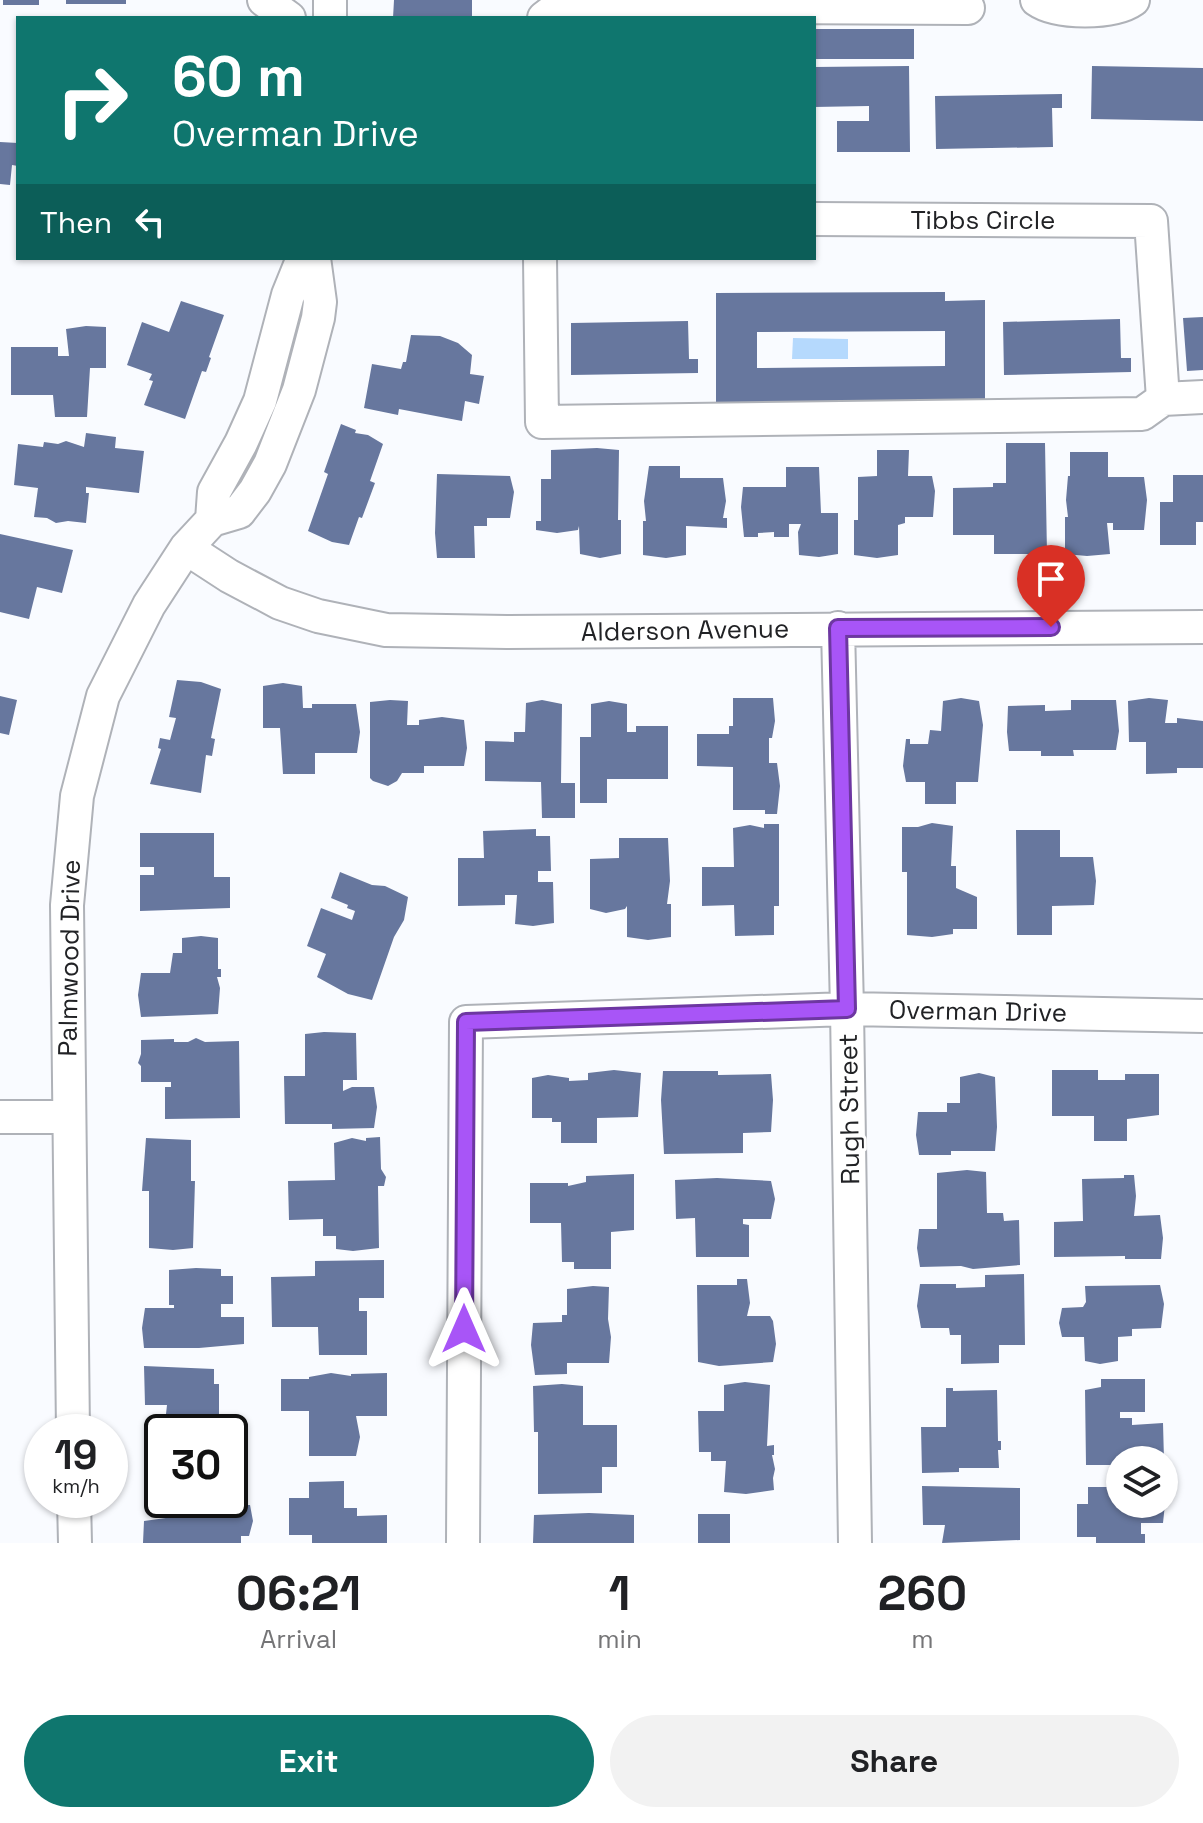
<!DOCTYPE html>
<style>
body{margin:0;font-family:"Space Grotesk",sans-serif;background:#f2f2f2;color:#202124;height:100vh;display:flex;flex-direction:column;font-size:30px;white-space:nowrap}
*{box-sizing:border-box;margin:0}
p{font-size:26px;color:#757577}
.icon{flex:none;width:44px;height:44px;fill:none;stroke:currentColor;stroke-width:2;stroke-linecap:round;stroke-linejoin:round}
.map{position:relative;height:1543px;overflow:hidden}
.sheet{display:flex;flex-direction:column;background:#fff;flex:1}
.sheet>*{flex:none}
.top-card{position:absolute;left:16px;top:16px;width:800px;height:244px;border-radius:0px;box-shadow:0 2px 6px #0004;background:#0f766e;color:#fff;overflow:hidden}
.buttons{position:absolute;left:1106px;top:1446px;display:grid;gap:16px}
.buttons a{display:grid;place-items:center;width:72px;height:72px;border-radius:50%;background:#fff;box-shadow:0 2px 6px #0004;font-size:40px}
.speed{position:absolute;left:24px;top:1414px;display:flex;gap:16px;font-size:40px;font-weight:700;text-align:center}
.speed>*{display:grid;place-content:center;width:104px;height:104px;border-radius:50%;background:#fff;box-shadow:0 2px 6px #0004;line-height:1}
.speed small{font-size:20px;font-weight:400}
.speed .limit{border:4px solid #111;border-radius:12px;background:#fff;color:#111}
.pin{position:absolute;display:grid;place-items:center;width:68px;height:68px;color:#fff;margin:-82px -34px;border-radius:50% 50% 50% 0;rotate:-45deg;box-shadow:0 0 8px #0007}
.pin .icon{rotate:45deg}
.me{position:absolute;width:88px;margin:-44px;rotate:0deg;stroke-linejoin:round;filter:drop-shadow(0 0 6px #0008)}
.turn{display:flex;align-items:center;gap:28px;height:168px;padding:0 24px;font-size:36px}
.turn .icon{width:104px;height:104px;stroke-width:2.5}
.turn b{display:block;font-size:56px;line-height:68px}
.then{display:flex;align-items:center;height:76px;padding:0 24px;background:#0003;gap:16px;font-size:30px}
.eta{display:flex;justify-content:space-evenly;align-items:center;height:136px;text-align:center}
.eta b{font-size:48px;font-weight:600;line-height:56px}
.action{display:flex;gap:16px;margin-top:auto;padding:16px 24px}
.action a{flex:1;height:92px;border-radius:48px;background:#0f766e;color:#fff;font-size:32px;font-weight:600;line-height:92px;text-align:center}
.action a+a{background:#f2f2f2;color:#202124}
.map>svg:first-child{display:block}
</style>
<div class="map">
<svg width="1203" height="1543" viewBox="0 0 1203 1543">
<rect width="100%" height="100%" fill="#f9fbff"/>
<path fill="#b5d9fd" d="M793,338L848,339V359H792Z"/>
<path fill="#67779e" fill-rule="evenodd" d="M3,0H39V5H3Z
M66,0H126V4H66Z
M394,0H472V18H393Z
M814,29H914V59H814Z
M909,66L910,152H837V121H869V106L814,107V67Z
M1092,66L1203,68V121L1091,119Z
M1062,94V108H1052L1053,147L936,149L935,96Z
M0,142L18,143V166L12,165L10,185L0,184Z
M945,292V301L985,300V409H716V293ZM945,331V366L757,368V332Z
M181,301L224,315L209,357L211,358L206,372L202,371L185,419L144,405L153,381L149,380L152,374L127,365L142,322L169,332Z
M1203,317V370L1187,371L1183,318Z
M1120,319L1121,358H1131V372L1004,375L1003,322Z
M688,321L689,359H698V373L571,375V323Z
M86,326L106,327V368H90L87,417H55L53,395H11V347H58V356H69L66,329Z
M411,335L440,336L458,343L472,355L470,374L484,376L479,404L465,401L462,421L399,409L398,415L364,408L372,364L401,369L403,362H406Z
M341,424L356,430L355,433L368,435L383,444L370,481L375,483L362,518L359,517L349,545L332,542L308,531L328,474L324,472Z
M86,433L116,437L115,448L144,451L139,493L86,487V493H89L86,523L68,521L56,523L47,518L34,517L38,488L14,485L18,444L43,447L44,442L58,444L66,441L84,447Z
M1006,443H1045L1047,554H994V535H953V488L993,487V483H1006Z
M597,448L619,450L618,520H621V554L600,558L580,554L579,526L578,530L557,533L536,530V521H541V479H551V450Z
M877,450H909L908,476H932L935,491L933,517H905V523L898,525V555L877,558L854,555V520H858V477L877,476Z
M1070,452H1108V477H1144L1147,500L1144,530H1113V523H1107L1110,554L1087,556L1065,554V517H1068L1066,500L1068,476H1070Z
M649,466H680V478H723L726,501L723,518H727V528L686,526V555L666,558L643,555V521H646L644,501Z
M786,467H819L821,513H838V554L819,557L799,555L798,532L801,524H789V537H774V532L758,533V537H744L741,507L743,487H786Z
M437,474L510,476L514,492L510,518H487V526H474L475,558H437L435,533Z
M1173,475H1203V522H1196V545H1160V502H1173Z
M0,534L73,550L62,593L37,587L29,619L0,612Z
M177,680L201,682L221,689L211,738L215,739L212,756L206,755L201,793L150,784L161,749L158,748L160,738L170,740L176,718L169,717Z
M283,683L302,686L303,708H312V704H356L360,732L357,753H315V774H283L280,728H263V686Z
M0,696L17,700L9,735L0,733Z
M733,698H773L775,721L772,738H769V763H777L780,786L777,814H765V810H733V767L697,766V734H729V726H733Z
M961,698L979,701L983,725L978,782H956V804H925V782H906L903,766L906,739H910V744H928L930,730L941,731L943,701Z
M1149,698L1168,700L1165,723H1177V718L1203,721V768H1177V773L1146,774V742H1129L1128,701Z
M390,700L408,701L407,725H419V720L442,717L464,720L467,748L464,766H424V773H402L397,781L388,786L373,781L370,778V702Z
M542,700L562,704L561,783H575V818H542L541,782L485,781V741L514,742V732H525L526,703Z
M1071,700H1116L1119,731L1116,750H1073L1074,756H1041V751H1009L1007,732L1008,706L1045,705V711L1071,710Z
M609,701L627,704V732H636V726H668V779H607V803H580V737H591V704Z
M932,823L953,826L951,866H956V888L977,897V929H953V934L932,937L907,935V872H902V827H918Z
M764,824H779V906H774V935L735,936L734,905L702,906V867H734L733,828L750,825L764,828Z
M536,829V836H550L551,871H538V882H553L554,923L533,926L515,924L517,895H505V905L458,906V858H484L483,831Z
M1016,830H1060V857H1093L1096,881L1094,905L1052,906V935H1017Z
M140,833H214V877H230V908L140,911V875H154V867H140Z
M619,838H668L670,881L667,904H671V937L648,940L627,937V906L625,909L606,913L590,909V859L619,858Z
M340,872L372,885L385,886L408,897L404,920L394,937L372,1000L348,994L317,977L326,954L307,946L321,908L352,920L355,911L347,908L348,905L331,898Z
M201,936L218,938V969H221V977H217L220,988L218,1014L141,1017L138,995L141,973H170L173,953H182V938Z
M324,1032L356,1033L357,1080H343V1091L352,1087H374L377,1107L374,1128L332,1129V1124H285L284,1076H305V1034Z
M196,1038L205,1042L239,1041L240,1118L165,1119V1087H171V1082H141V1066L138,1063L141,1054V1040L174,1039V1042H188Z
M614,1070L641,1073L638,1117L597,1118V1143H561V1122H552V1118H532V1078L548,1075L569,1078V1081L588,1080V1073Z
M1052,1070H1098V1080H1125V1074H1159V1115L1127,1119V1141H1094V1116H1052Z
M663,1071H718V1075L771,1074L773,1100L771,1132L743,1133V1153L664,1154L661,1100Z
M979,1073L995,1077L997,1127L995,1151H951V1155H919L916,1135L918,1112H947V1103H960V1077Z
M380,1137L381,1169L386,1177L384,1186H378L379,1248L353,1251L336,1249V1236H323V1219L289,1220L288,1181L335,1180L334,1143L352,1138L366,1141V1138Z
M146,1138L191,1140V1181H195L193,1248L173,1250L149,1248V1191H142Z
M967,1170L986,1172L987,1213H1003L1004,1221L1019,1220L1020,1265L973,1269L961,1266L920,1267L917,1248L919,1229H937V1173Z
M634,1174V1230L611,1232V1269H574V1262H562L561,1223H530V1183H568V1186L586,1182V1176Z
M1124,1175H1134L1136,1196L1134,1216L1160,1215L1163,1238L1161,1259H1125V1256L1054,1257V1222L1083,1221L1082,1179L1124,1178Z
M717,1178L771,1181L775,1199L771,1219H743V1224L749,1225V1257H696L695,1218L676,1219L675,1180Z
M384,1260V1298H359V1311H367V1355H319L318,1327H272L271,1277L315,1276V1261Z
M196,1268L221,1269V1276H233V1304H221V1317H244V1344L199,1348H144L142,1328L145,1308H174V1305H169V1270Z
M1024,1274L1025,1345H999V1363L961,1364V1335H950L949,1328H921L917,1306L920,1284H956V1288L985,1287V1275Z
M737,1279H747L750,1303L747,1316H770L773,1321L776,1344L773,1362L719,1366L698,1362L697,1285H737Z
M1160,1285L1164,1304L1161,1328L1132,1329V1336L1118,1337V1361L1100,1364L1085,1361L1084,1337H1062L1059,1323L1062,1308L1083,1307L1086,1302L1085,1286Z
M593,1286L609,1287L608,1319L611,1337L609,1363H567V1374L535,1375L531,1345L533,1323L562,1322V1315H567V1289Z
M144,1366L214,1369V1384H219V1418H214V1432H164L167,1405H145Z
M331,1373L351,1376V1374L387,1373V1416H356L360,1437L356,1456H309V1411H281V1379H309V1377Z
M1101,1379H1145V1412H1120V1418H1132V1425L1163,1423L1164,1460H1120V1465H1086L1085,1390L1101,1387Z
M745,1382L770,1385L767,1446L774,1445V1455H772L775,1469L773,1478L774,1490L746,1494L724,1492L726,1461H711V1452H699L698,1411H724V1385Z
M562,1384L583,1386V1425H617V1467H602V1493L538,1494V1432H534L533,1386Z
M946,1388H953V1391L997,1390L998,1441H1001V1450H998L999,1468H959V1472L922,1473L921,1427H946Z
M344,1481V1508H357V1516L387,1515V1543H312V1535H289V1498H309V1482Z
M922,1486L1020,1488V1540L942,1543L945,1525H923Z
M1088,1487H1120V1504H1165L1163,1523H1141V1534H1145V1543H1096V1537H1077V1504H1088Z
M190,1500H225V1505H250L253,1521L249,1536H241V1543H143L144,1521L173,1517V1506L190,1504Z
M589,1513L634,1515V1543H533L534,1515Z
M698,1514H730V1543H698Z"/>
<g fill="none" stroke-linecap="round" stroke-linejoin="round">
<g stroke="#afb2b8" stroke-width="36">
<path id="minor" d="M264,0L289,18
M330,0V18
M1037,0C1057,14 1113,14 1133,0
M544,18L553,11L574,6L968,8
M814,219L1151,221L1163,399L1203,397
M540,258L542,422L1142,414L1163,399
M212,520L214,492L241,443L260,401L288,295L303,258
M186,548L229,576L280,603L318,616L386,630L507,632L1203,627
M838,628L847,1009L855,1543
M0,1117H69
M73,1432L67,905L77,796L103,696L149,605L186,548L212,520L239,512L255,491L270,464L299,390L318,318L320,302L314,258
M74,1500L75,1543
M463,1543L466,1022L847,1009L1203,1016"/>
</g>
<use href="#minor" stroke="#fff" stroke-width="32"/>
</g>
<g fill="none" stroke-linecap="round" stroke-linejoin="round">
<g stroke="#6d37a1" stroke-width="20">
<path id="route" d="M464,1329L466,1022L847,1009L838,628L1051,627"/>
</g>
<use href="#route" stroke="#a855f7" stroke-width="14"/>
</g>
<g text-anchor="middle" stroke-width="6" stroke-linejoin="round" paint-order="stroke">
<g font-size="26" fill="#212225" stroke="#fff">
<text x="983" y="229">Tibbs Circle</text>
<text transform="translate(685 630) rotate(-1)" y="9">Alderson Avenue</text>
<text transform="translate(69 958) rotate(-89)" y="9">Palmwood Drive</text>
<text transform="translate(978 1011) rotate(1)" y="9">Overman Drive</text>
<text transform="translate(849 1109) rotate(-91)" y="9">Rugh Street</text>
</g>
</g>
</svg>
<div class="buttons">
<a><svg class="icon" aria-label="layers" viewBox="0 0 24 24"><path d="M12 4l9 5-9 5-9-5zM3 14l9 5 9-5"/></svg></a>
</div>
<div class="speed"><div>19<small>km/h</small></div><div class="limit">30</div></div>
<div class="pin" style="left:1051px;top:627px;background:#d93025"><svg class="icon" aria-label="arrive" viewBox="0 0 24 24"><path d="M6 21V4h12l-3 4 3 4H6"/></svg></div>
<svg class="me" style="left:464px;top:1329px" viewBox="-20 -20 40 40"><path d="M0-17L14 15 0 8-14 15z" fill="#a855f7" stroke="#fff" stroke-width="4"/></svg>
<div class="top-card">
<div class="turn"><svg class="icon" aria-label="right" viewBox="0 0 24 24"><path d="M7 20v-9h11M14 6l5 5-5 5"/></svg><div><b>60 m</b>Overman Drive</div></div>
<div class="then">Then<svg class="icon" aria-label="left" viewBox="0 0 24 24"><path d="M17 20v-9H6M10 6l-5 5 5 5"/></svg></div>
</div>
</div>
<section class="sheet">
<div class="eta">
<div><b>06:21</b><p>Arrival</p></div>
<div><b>1</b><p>min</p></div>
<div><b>260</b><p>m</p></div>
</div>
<div class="action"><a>Exit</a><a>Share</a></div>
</section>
